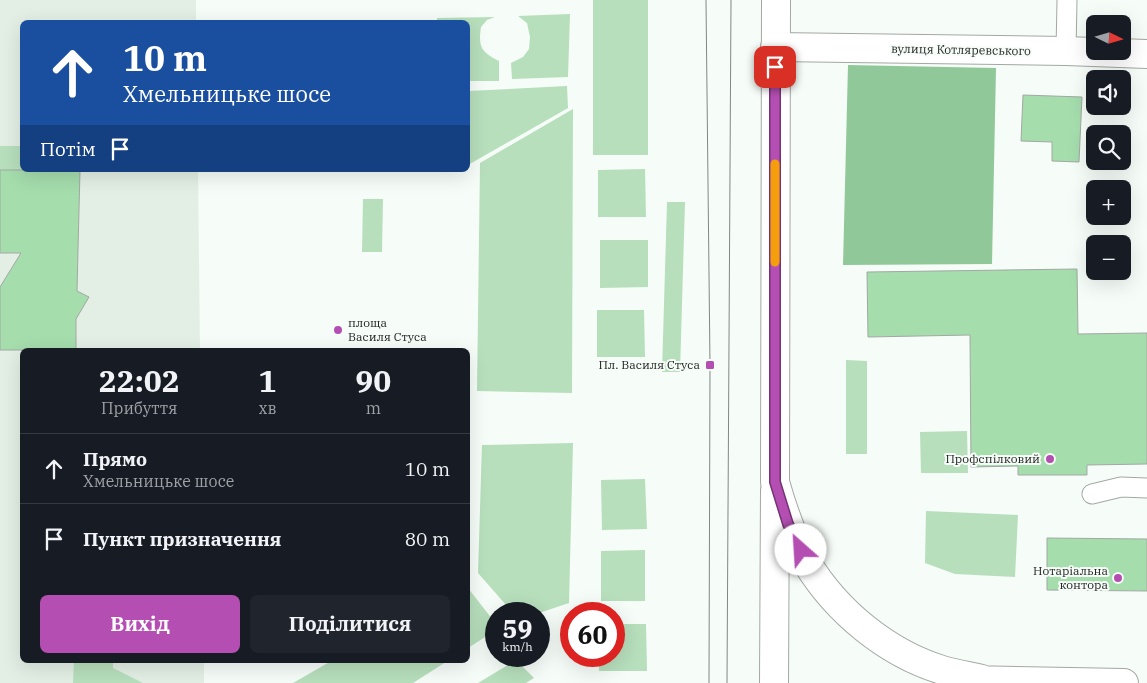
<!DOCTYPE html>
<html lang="uk">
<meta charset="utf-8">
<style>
body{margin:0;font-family:"IBM Plex Serif",serif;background:#20242c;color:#f1f3f6;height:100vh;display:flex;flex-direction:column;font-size:19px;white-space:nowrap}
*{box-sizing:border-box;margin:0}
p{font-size:16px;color:#9ea1a6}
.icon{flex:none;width:28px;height:28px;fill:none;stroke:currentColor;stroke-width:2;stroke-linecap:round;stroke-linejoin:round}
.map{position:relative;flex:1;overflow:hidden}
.details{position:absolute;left:20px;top:348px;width:450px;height:315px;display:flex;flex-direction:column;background:#171b24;border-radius:8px;box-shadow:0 5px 20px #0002}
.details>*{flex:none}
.top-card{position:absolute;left:20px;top:20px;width:450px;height:152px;border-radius:8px;box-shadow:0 5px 20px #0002;background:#1a4fa0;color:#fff;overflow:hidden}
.needle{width:32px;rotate:95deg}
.controls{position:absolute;left:1086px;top:15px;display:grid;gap:10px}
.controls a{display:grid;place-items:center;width:45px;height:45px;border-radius:8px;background:#171b24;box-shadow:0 5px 20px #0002;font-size:25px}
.speed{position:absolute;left:485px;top:602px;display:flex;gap:10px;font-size:25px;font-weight:700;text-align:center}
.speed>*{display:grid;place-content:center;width:65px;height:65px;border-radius:50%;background:#171b24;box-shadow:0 5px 20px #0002;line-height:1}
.speed small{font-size:12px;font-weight:400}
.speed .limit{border:8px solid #d22;background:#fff;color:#111}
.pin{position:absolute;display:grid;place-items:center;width:42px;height:42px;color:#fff;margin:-21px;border-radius:10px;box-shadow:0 2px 8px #0006}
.me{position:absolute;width:55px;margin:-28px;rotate:334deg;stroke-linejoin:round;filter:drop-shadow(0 0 4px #0008)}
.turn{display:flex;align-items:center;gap:18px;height:105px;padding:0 20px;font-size:22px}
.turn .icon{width:65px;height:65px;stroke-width:2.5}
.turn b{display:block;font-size:35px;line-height:42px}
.then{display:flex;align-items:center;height:48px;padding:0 20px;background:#0003;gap:10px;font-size:19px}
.eta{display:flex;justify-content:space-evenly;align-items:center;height:85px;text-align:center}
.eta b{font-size:30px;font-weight:700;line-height:35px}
.primary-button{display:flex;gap:10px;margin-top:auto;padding:10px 20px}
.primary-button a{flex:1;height:58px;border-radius:8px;background:#b44eb2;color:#fff;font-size:20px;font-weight:700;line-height:58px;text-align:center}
.primary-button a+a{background:#20242c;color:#f1f3f6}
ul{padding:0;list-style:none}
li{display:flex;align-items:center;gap:15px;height:70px;padding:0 20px;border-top:1px solid #363941}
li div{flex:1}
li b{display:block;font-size:19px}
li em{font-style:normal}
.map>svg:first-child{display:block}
</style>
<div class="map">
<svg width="1147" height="683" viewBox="0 0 1147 683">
<rect width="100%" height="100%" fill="#f6fcf7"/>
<path fill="#e3efe5" d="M0,0H196V22H22V170H198L200,350H22V660H204V683H0Z"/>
<path fill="#b7dfbc" d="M593,0H648V155H593Z
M570,14L568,77L512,79L511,63L523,57L529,49L530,37L527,23L518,16Z
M495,17L487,20L481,27C478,47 481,52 499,61V81H468V22H437V18Z
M567,86L568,108L468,165V91Z
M573,109L572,393L477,391L480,163Z
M0,146H22V170H0Z
M645,169L646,217H598V170Z
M363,199H383L382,252H362Z
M667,202H685L680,372H662Z
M600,240H648V287L600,288Z
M597,310H644L645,357H597Z
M846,360L867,361V454H846Z
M967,431L968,473H921L920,432Z
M573,443L569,603L536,614H514L478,573L482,445Z
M645,479L647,529L602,530L601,480Z
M926,511L1018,515L1015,577L955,574L925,563Z
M645,550V601H601V551Z
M468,588L496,624V630L468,648Z
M614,624H646L647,671H599V656H614Z
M74,660H113V668L143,683H73Z
M333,660H449L413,683H293Z
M516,660L534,678L526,683H478Z"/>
<path fill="#91c899" d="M848,65L996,68L992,264L843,265Z"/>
<path fill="#a5ddad" stroke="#a2a8a3" d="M1023,95L1082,97L1079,162L1052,161V142L1021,141Z
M0,170H80L77,291L89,297L76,319V350H0V287L21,253H0Z
M1077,269L1078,334L1147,333V464L1087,465V475H1018V466L971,467L970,335L868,337L867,272Z
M1047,538L1147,539V591L1047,590Z"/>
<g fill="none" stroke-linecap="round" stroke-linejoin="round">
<g stroke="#a3a8a3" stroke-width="21">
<path id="service" d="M1066,51L1067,0
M1092,494L1121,487L1147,488"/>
</g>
<g stroke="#a3a8a3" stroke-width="30">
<path id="minor" d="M775,47L1066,51L1147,54"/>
</g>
<g stroke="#a3a8a3" stroke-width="30">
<path id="secondary" d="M774,683L775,490"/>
</g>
<g stroke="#a3a8a3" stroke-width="30">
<path id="primary" d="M776,0L775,482C783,510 792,538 807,563C837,612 887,653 942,670C955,674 969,676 982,679
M966,680L1124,683"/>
</g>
<use href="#service" stroke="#fff" stroke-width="19"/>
<use href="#minor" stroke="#fff" stroke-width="28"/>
<use href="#secondary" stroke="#fff" stroke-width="28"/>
<use href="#primary" stroke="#fff" stroke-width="28"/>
<path stroke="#838784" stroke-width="1" d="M706,0L710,365L709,683
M727,683L731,0"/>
</g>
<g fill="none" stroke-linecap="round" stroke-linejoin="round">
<g stroke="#753374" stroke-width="12">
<path id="route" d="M775,67V482L788,524L801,550"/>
</g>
<use href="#route" stroke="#b44eb2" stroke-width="9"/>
<path stroke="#f59e0b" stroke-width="9" d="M775,262V164"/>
</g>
<g fill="#b44eb2" stroke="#f6fcf7" stroke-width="2">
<circle cx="338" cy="330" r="5"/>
<rect x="705" y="360" width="10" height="10" rx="2.5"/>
<circle cx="1050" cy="459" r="5"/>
<circle cx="1118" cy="578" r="5"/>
</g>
<g text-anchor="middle" stroke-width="4" stroke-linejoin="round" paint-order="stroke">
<g font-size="12" fill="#1e201f" stroke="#f6fcf7">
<text transform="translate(961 50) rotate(1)" y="4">вулиця Котляревського</text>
</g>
<g font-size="12" fill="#1e201f" stroke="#f6fcf7" text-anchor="end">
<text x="348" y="327" text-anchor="start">площа<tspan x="348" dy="14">Василя Стуса</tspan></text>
<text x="700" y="369">Пл. Василя Стуса</text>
<text x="1040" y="463">Профспілковий</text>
<text x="1108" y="575">Нотаріальна<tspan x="1108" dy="14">контора</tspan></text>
</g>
</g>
</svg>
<div class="controls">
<a><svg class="needle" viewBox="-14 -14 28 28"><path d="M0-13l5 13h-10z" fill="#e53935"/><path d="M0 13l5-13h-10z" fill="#9ea1a6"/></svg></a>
<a><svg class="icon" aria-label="sound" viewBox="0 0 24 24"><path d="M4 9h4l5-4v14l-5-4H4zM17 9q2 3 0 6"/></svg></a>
<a><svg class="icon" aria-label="search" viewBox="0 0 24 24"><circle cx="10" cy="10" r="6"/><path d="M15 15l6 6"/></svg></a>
<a>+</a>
<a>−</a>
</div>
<div class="speed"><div>59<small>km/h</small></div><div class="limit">60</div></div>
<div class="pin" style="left:775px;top:67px;background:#d93025"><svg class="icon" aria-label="arrive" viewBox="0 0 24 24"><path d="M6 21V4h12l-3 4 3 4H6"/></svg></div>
<svg class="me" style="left:801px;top:550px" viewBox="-20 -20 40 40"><circle r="19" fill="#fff"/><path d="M0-13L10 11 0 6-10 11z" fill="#b44eb2"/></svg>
<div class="top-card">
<div class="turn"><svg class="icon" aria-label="ahead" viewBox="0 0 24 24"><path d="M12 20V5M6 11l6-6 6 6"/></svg><div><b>10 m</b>Хмельницьке шосе</div></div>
<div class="then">Потім<svg class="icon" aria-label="arrive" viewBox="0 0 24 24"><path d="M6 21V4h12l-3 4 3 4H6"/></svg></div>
</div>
<section class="details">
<div class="eta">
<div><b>22:02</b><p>Прибуття</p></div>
<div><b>1</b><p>хв</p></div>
<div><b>90</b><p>m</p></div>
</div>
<ul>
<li><svg class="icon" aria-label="ahead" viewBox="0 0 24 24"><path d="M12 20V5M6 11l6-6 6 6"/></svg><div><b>Прямо</b><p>Хмельницьке шосе</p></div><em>10 m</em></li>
<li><svg class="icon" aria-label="arrive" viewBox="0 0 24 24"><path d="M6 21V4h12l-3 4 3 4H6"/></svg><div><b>Пункт призначення</b></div><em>80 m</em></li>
</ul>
<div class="primary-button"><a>Вихід</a><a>Поділитися</a></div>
</section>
</div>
